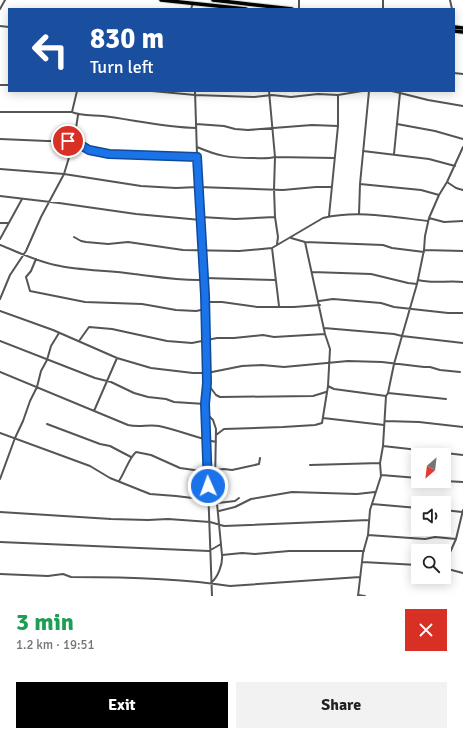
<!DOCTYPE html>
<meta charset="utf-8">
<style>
body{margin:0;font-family:Signika,sans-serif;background:#f2f2f2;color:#202124;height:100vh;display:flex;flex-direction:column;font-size:15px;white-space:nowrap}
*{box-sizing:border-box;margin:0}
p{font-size:13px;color:#757577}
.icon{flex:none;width:22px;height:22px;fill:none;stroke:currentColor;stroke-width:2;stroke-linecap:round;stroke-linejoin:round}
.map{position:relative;height:596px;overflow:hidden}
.sheet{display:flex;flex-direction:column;background:#fff;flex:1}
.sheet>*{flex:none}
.guide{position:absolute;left:8px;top:8px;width:447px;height:84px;border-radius:0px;box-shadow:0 2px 10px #0003;background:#1a4fa0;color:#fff;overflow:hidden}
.needle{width:26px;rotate:208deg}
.buttons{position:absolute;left:411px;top:448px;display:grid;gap:8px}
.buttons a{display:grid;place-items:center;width:40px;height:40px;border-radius:0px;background:#fff;box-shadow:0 2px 10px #0003;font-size:20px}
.pin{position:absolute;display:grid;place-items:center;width:34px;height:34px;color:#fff;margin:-17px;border:2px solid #fff;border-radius:50%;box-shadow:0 1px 4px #0007}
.me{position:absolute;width:44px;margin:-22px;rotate:358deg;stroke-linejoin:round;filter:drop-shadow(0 0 3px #0008)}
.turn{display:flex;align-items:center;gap:14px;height:84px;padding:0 16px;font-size:18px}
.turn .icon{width:52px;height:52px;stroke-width:2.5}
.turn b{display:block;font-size:28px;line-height:34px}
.round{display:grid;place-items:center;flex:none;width:42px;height:42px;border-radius:0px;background:#f2f2f2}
.head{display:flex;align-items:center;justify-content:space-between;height:68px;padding:0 16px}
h1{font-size:24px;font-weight:800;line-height:30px;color:#1e9e55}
.cta{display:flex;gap:8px;margin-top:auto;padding:8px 16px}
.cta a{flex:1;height:46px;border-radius:0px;background:#000;color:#fff;font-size:16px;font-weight:800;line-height:46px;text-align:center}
.cta a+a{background:#f2f2f2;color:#202124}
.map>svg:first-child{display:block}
</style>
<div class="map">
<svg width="463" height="596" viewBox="0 0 463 596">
<rect width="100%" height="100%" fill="#fff"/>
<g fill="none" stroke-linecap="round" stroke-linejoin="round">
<g stroke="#dbdbdb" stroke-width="5.5">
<path id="trunk" d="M161,0L246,9
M213,0L292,9
M454,27L463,28
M454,31L463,32"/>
</g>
<path stroke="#555" stroke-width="2" d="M450,0L452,9
M0,9L5,0
M191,9L193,3
M299,9V0
M383,9V0
M0,26L9,27
M454,73L463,74
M0,85H8
M152,91L195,95L254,97L272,95L291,97L318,94L338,95L362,91
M195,91L198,187L205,295L207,383L205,404L212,596
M269,91L275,157L274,189L275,217L278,237L277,244
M392,91L428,100L463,106
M0,112H72C80,116 93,115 103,116C134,120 165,127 196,128
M72,112L77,91
M196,124L224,126L235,129L248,130L312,125L338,126
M397,124L435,131L463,139
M0,139L47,141H74L89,150L109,154L197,157
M197,147C218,156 229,158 252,158C260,158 267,159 275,157L335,158
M363,151L429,159L455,166
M394,154L400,93
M0,169L64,174L141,186L176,188L198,187L283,190L316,187H331
M447,182L456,188L463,190
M360,184L421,190L439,195
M0,196L59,203L136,214L201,220
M359,214L360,184L369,91
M329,216L338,126V95
M201,217L235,219L275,217
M429,218L444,222L463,221
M0,223H8
M74,237L81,241L86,242L108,244L128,242L183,250L239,251L272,248L323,218C357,210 393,217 428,221
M291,238L305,242L383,245L392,248L424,252
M0,239L22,199
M0,245C18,252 36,261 55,265C81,271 108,270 134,274C158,277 180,281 204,280
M272,248L279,306
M424,250L463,251
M36,259L31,271L26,277L30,291L85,302L142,304L176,310L196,311L206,309
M312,272L371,274L408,283L417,284
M205,278L275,280
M418,280C433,284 448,280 463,282
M0,299L10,275L26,251L41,217L64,174L74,141L78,115
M319,301L333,299L381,303L394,307L448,313H463
M205,302H222L257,307H294L320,305
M0,311L53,330L117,358L151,368L193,373H207L242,366L262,365L284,367L348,361L382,362L424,367H430L440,370L460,372
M324,328L394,334L402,336L417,284L424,250L425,236L429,218L439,195L447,182L463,147
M0,341L95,378L111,382L134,393L148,397L166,399L174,402L205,404
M79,341L89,327L112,329L167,341L192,343L217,338H234L263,335L274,337L325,334
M0,372L128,425C140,428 148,424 159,426C178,430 197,438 216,442
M207,383L216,395L220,397L313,396L326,392
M328,386L334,389L386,396
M388,393L446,399
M94,411L117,358
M206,413L213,420L216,429L215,483L222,555C223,564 218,577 211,583
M323,418L384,425
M385,421L419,422L463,427
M47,424L100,444L110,446L131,457
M0,433L90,466L110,478L150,494L176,496L209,500L217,498
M216,435L224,429L283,427L315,425L322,423L328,386L330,349L325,334L305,242
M383,446L463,455
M310,465L380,463
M381,475L418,478
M0,479L15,438L23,421L30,401L37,387L41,371L47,360L51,346L59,333
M119,481C125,472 129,458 136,452L151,455L180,468L201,471L224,469L232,470L259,464L260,458
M444,481L463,482
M218,503L235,501L239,498
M372,504L418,508
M444,510L462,512
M219,511L235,507L251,499L292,492L357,494L375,492
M0,512L111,519L148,520L168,519L210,522L224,526L369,520
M368,535L425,539L435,537L456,539
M0,542L209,551L221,544
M222,555L242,553L255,554L289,551H364
M362,562L418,565
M444,568L463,573
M446,569L448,557L456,539L463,510
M0,574L48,576L63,574L71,577C124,577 179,578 230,586L360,577
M358,595L365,596
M358,596L363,553L368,535L370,510L381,476L380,463L383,446L386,396L388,393L394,364L402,336L463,343"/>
<use href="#trunk" stroke="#000" stroke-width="3.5"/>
</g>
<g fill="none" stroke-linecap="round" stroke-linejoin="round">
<g stroke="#114b97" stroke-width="10">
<path id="route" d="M68,141H74L89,150L109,154L197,157L205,295L207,383L205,404L208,486"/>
</g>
<use href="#route" stroke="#1a73e8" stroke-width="7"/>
</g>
</svg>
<div class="buttons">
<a><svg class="needle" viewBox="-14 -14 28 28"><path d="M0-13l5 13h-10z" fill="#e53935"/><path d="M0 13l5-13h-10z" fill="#757577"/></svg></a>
<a><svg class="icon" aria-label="sound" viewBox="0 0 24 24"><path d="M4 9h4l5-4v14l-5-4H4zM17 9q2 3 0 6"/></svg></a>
<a><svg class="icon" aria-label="search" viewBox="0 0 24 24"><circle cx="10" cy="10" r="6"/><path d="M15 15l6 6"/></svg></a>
</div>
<div class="pin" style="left:68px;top:141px;background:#d93025"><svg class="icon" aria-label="arrive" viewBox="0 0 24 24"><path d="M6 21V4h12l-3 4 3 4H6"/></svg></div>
<svg class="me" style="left:208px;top:486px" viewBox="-20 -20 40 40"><circle r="17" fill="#1a73e8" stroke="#fff" stroke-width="3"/><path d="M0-11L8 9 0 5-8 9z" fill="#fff"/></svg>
<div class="guide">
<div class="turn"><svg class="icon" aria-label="left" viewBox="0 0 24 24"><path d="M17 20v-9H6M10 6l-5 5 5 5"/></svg><div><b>830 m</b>Turn left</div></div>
</div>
</div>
<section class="sheet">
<div class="head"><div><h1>3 min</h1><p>1.2 km · 19:51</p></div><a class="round" style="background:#d93025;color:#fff"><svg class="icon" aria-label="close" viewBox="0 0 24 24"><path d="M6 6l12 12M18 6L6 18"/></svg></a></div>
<div class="cta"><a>Exit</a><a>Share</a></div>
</section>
